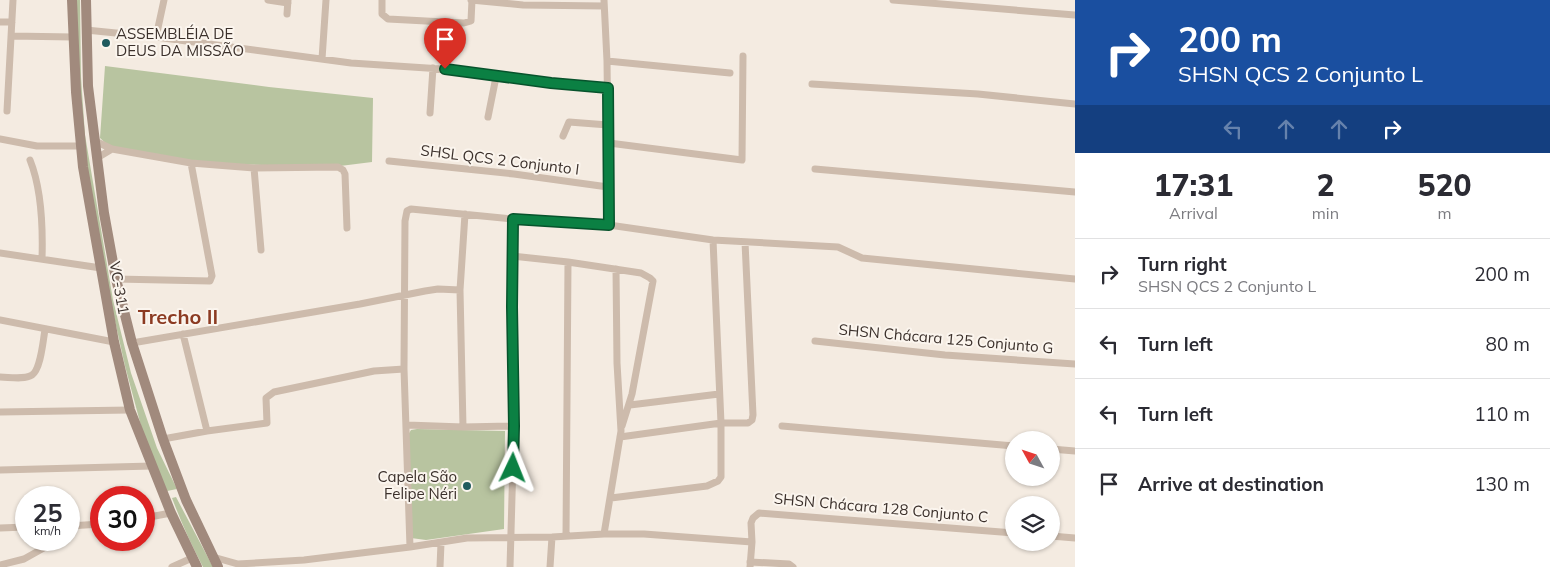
<!DOCTYPE html>
<meta charset="utf-8">
<style>
body{margin:0;font-family:Mulish,sans-serif;background:#f2f2f3;color:#2b2b33;height:100vh;display:flex;flex-direction:column;font-size:19px;white-space:nowrap}
*{box-sizing:border-box;margin:0}
p{font-size:16px;color:#7c7c81}
.icon{flex:none;width:28px;height:28px;fill:none;stroke:currentColor;stroke-width:2;stroke-linecap:round;stroke-linejoin:round}
.map{position:relative;flex:1;overflow:hidden}
.sheet{display:flex;flex-direction:column;background:#fff;width:475px}
.sheet>*{flex:none}
.guide{background:#1a4fa0;color:#fff;overflow:hidden}
.needle{width:32px;rotate:310deg}
.controls{position:absolute;left:1005px;top:431px;display:grid;gap:10px}
.controls a{display:grid;place-items:center;width:55px;height:55px;border-radius:50%;background:#fff;box-shadow:0 1px 4px #0004;font-size:25px}
.speed{position:absolute;left:15px;top:486px;display:flex;gap:10px;font-size:25px;font-weight:700;text-align:center}
.speed>*{display:grid;place-content:center;width:65px;height:65px;border-radius:50%;background:#fff;box-shadow:0 1px 4px #0004;line-height:1}
.speed small{font-size:12px;font-weight:400}
.speed .limit{border:8px solid #d22;background:#fff;color:#111}
.pin{position:absolute;display:grid;place-items:center;width:42px;height:42px;color:#fff;margin:-51px -21px;border-radius:50% 50% 50% 0;rotate:-45deg;box-shadow:0 0 5px #0007}
.pin .icon{rotate:45deg}
.me{position:absolute;width:55px;margin:-28px;rotate:2deg;stroke-linejoin:round;filter:drop-shadow(0 0 4px #0008)}
.turn{display:flex;align-items:center;gap:18px;height:105px;padding:0 20px;font-size:22px}
.turn .icon{width:65px;height:65px;stroke-width:2.5}
.turn b{display:block;font-size:35px;line-height:42px}
.lanes{display:flex;align-items:center;height:48px;padding:0 20px;background:#0003;justify-content:center;gap:25px;direction:ltr}
.lanes .off{opacity:.35}
.eta{display:flex;justify-content:space-evenly;align-items:center;height:85px;text-align:center}
.eta b{font-size:30px;font-weight:800;line-height:35px}
ul{padding:0;list-style:none}
li{display:flex;align-items:center;gap:15px;height:70px;padding:0 20px;border-top:1px solid #e1e1e2}
li div{flex:1}
li b{display:block;font-size:19px}
li em{font-style:normal}
main{display:flex;flex:1;min-height:0}
.map>svg:first-child{display:block}
</style>
<main>
<div class="map">
<svg width="1075" height="567" viewBox="0 0 1075 567">
<rect width="100%" height="100%" fill="#f4ebe1"/>
<path fill="#b8c4a0" d="M76,0H80L81,77L85,135L113,300L131,373L157,448L177,489L167,491L144,437L125,366L104,272L91,200L78,97Z
M105,66L269,87L373,98L372,162L332,167L191,163L112,149L100,138Z
M417,429L505,431L504,529L426,540L411,538L408,435L411,430Z
M176,497L213,567H203C191,544 181,522 172,498Z"/>
<g fill="none" stroke-linecap="round" stroke-linejoin="round">
<path stroke="#cdbbac" stroke-width="7" d="M268,0L288,3
M382,0V14L388,19L464,23L471,21L472,0
M471,0L523,5L604,6
M604,0L607,61L609,225
M893,0L1075,15
M287,14L288,0
M0,22H12
M86,30L156,37L351,63L457,70L551,83L608,88
M11,36L73,37
M156,37L164,0
M322,59L326,0
M607,61L730,73
M812,84L978,94L1075,104
M7,111L13,0
M430,113L433,68
M488,117L496,77
M563,136L569,122L608,125
M0,139L37,146H81
M95,141L112,149L191,163L254,168L338,167L343,170L345,174L347,228
M609,143L742,160L743,56
M97,158L112,149
M30,160C42,190 43,227 42,259
M389,161L514,174L608,187
M254,168L261,250
M815,169L1075,192
M0,253L101,268
M512,256L568,262L566,536
M568,262L641,273L650,278L653,281L632,394L622,426
M116,279L210,281L212,276L191,163
M0,320L114,342
M183,334L207,431
M815,341L945,355L1075,364
M132,343L360,304L425,291L438,289L460,290
M0,377C9,377 24,380 32,375C41,369 43,340 45,330
M630,405L719,394
M0,412L130,410
M407,425L463,427L514,426
M782,426L1014,446
M463,427L460,290L465,214
M620,437L721,423H748L752,420L753,415L745,242
M163,439L207,431L267,423L266,398L274,392L374,371L404,369
M1051,449L1075,451
M0,470L152,466
M611,498L707,486L718,481L721,477V423L713,240
M144,518L171,513
M69,526L101,524
M0,528L26,527
M604,534L621,431L617,363L616,269
M69,535L71,533L75,526
M1051,536L1075,538
M410,547L404,369L405,221L407,211L411,209L513,219L609,225L713,240L838,247L862,258L1075,279
M213,557L238,564L304,560L410,547L467,538L552,537L604,534H644L752,542
M750,562L789,564L793,567
M0,565L24,559L58,540
M172,567L192,558
M440,567L441,543
M510,567L514,426L512,307L513,219
M550,567L552,537
M750,567L752,542L751,523L753,518L759,513L1014,533"/>
<path stroke="#a18a7d" stroke-width="10" d="M72,0L76,92L83,167L114,342L130,410L171,513L197,567
M86,0L88,86L104,213L116,279L132,343L163,439L186,500L218,567"/>
</g>
<g fill="none" stroke-linecap="round" stroke-linejoin="round">
<g stroke="#07532c" stroke-width="12">
<path id="route" d="M445,69L551,83L608,88L609,225L513,219L512,307L514,426L513,468"/>
</g>
<use href="#route" stroke="#0b8043" stroke-width="9"/>
</g>
<g fill="#1f5a5e" stroke="#fbf5ee" stroke-width="2">
<circle cx="106" cy="43" r="5"/>
<circle cx="467" cy="486" r="5"/>
</g>
<g text-anchor="middle" stroke-width="4" stroke-linejoin="round" paint-order="stroke">
<g font-size="15" fill="#3b302b" stroke="#fbf5ee" text-anchor="start">
<text x="116" y="39">ASSEMBLÉIA DE<tspan x="116" dy="17">DEUS DA MISSÃO</tspan></text>
<text x="457" y="482" text-anchor="end">Capela São<tspan x="457" dy="17">Felipe Néri</tspan></text>
</g>
<g font-size="15" fill="#3b302b" stroke="#fbf5ee">
<text transform="translate(500 160) rotate(7)" y="5">SHSL QCS 2 Conjunto I</text>
<text transform="translate(119 288) rotate(80)" y="5">VC-311</text>
<text transform="translate(946 339) rotate(5)" y="5">SHSN Chácara 125 Conjunto G</text>
<text transform="translate(881 508) rotate(5)" y="5">SHSN Chácara 128 Conjunto C</text>
</g>
<g font-size="20" font-weight="bold" fill="#8c3b22" stroke="#fbf5ee">
<text x="178" y="324">Trecho II</text>
</g>
</g>
</svg>
<div class="controls">
<a><svg class="needle" viewBox="-14 -14 28 28"><path d="M0-13l5 13h-10z" fill="#e53935"/><path d="M0 13l5-13h-10z" fill="#7c7c81"/></svg></a>
<a><svg class="icon" aria-label="layers" viewBox="0 0 24 24"><path d="M12 4l9 5-9 5-9-5zM3 14l9 5 9-5"/></svg></a>
</div>
<div class="speed"><div>25<small>km/h</small></div><div class="limit">30</div></div>
<div class="pin" style="left:445px;top:69px;background:#d93025"><svg class="icon" aria-label="arrive" viewBox="0 0 24 24"><path d="M6 21V4h12l-3 4 3 4H6"/></svg></div>
<svg class="me" style="left:513px;top:468px" viewBox="-20 -20 40 40"><path d="M0-17L14 15 0 8-14 15z" fill="#0b8043" stroke="#fff" stroke-width="4"/></svg>
</div>
<section class="sheet">
<div class="guide">
<div class="turn"><svg class="icon" aria-label="right" viewBox="0 0 24 24"><path d="M7 20v-9h11M14 6l5 5-5 5"/></svg><div><b>200 m</b>SHSN QCS 2 Conjunto L</div></div>
<div class="lanes"><svg class="icon off" aria-label="left" viewBox="0 0 24 24"><path d="M17 20v-9H6M10 6l-5 5 5 5"/></svg><svg class="icon off" aria-label="ahead" viewBox="0 0 24 24"><path d="M12 20V5M6 11l6-6 6 6"/></svg><svg class="icon off" aria-label="ahead" viewBox="0 0 24 24"><path d="M12 20V5M6 11l6-6 6 6"/></svg><svg class="icon" aria-label="right" viewBox="0 0 24 24"><path d="M7 20v-9h11M14 6l5 5-5 5"/></svg></div>
</div>
<div class="eta">
<div><b>17:31</b><p>Arrival</p></div>
<div><b>2</b><p>min</p></div>
<div><b>520</b><p>m</p></div>
</div>
<ul>
<li><svg class="icon" aria-label="right" viewBox="0 0 24 24"><path d="M7 20v-9h11M14 6l5 5-5 5"/></svg><div><b>Turn right</b><p>SHSN QCS 2 Conjunto L</p></div><em>200 m</em></li>
<li><svg class="icon" aria-label="left" viewBox="0 0 24 24"><path d="M17 20v-9H6M10 6l-5 5 5 5"/></svg><div><b>Turn left</b></div><em>80 m</em></li>
<li><svg class="icon" aria-label="left" viewBox="0 0 24 24"><path d="M17 20v-9H6M10 6l-5 5 5 5"/></svg><div><b>Turn left</b></div><em>110 m</em></li>
<li><svg class="icon" aria-label="arrive" viewBox="0 0 24 24"><path d="M6 21V4h12l-3 4 3 4H6"/></svg><div><b>Arrive at destination</b></div><em>130 m</em></li>
</ul>
</section>
</main>
